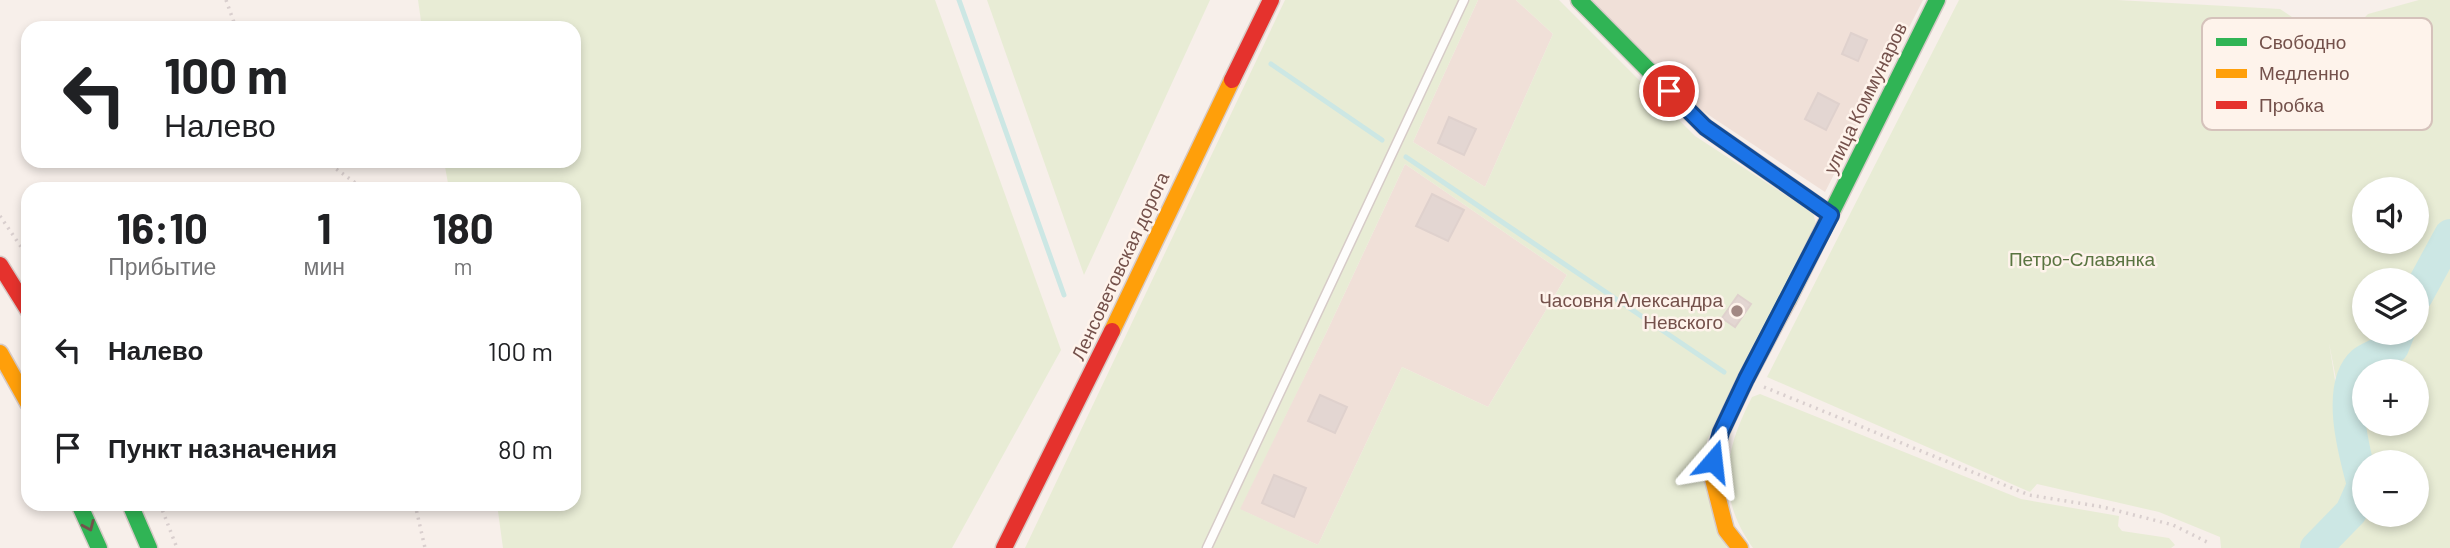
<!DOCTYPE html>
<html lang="ru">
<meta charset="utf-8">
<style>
body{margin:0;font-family:Barlow,sans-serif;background:#f2f2f2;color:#202124;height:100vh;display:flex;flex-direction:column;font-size:26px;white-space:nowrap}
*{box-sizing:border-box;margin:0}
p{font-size:23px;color:#757577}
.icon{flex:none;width:38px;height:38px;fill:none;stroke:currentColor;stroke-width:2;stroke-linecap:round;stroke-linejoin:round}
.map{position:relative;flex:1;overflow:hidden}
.details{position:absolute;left:21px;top:182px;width:560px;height:329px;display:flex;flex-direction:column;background:#fff;border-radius:21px;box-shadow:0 4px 10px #0003}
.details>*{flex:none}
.hud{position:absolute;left:21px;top:21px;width:560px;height:147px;border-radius:21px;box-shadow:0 4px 10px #0003;background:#fff;color:#202124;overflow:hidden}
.fabs{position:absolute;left:2352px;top:177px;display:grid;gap:14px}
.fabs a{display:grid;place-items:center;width:77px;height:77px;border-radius:50%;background:#fff;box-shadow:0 4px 10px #0003;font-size:35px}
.pin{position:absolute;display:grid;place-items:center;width:60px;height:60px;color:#fff;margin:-30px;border:4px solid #fff;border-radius:50%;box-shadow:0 2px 7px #0007}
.me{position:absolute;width:77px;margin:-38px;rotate:17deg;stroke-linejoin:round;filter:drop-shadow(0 0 5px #0008)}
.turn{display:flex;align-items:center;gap:24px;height:147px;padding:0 28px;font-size:32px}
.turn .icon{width:91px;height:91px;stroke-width:2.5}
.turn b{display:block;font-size:49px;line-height:60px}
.eta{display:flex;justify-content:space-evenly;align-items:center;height:119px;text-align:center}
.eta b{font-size:42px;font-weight:700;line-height:49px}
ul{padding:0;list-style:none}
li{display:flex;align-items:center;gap:21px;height:98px;padding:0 28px}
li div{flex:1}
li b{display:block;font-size:26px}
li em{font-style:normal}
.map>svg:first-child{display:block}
</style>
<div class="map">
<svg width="2450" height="548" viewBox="0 0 2450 548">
<rect width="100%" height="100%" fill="#f7efea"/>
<path fill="#f0e0d8" d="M1478,0H1516L1553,34L1485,187L1413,142Z
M1589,0H1923L1825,192L1692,104Z
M1405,164L1567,275L1488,407L1402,367L1318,545L1239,509L1327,331Z"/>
<path fill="#e8ecd5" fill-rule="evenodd" d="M418,0H935L1061,350L952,548H503L497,504H574V189H449L444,161H574V28H422Z
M987,0H1210L1084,275Z
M1285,0H1478L1413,142L1485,187L1553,34L1516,0H1559L1695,136L1813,213L1816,224L1815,235L1707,440L1705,481L1727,548H1025ZM1405,164L1567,275L1488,407L1402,367L1318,545L1240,509L1327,331Z
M1959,0H2117L2280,9L2337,47L2368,14L2419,0H2450V548H2316L2351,512L2363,485C2354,453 2347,422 2349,388L2339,394L2329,343L2350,474L2340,509L2306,548H2221L2220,537L2159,512L2037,484L2030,492L1767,377ZM2417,189V242H2364V189ZM2417,280V332H2364V280ZM2417,371V424H2364V371ZM2417,462V514H2364V462Z
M1760,394L2021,499L2119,516L2118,526L2122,531L2169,538L2175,545L2171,548H1753C1716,496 1724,451 1752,397Z"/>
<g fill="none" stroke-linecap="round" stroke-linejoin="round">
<path stroke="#cce7e4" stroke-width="5" d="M959,0L1064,295
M1271,64L1382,140
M1406,157L1724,372"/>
<path stroke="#cce7e4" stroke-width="32" d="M2417,296L2450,235
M2316,548L2351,512L2363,485C2355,455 2335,387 2363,362C2371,356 2384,352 2393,347L2399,332"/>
</g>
<path fill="#e3d6d2" stroke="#dfd1cd" stroke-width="2" d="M1851,33L1867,40L1858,61L1842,54Z
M1818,93L1839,104L1826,130L1805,119Z
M1449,117L1476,129L1464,155L1438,143Z
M1432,194L1464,210L1448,241L1416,226Z
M1738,295L1751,304L1735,327L1722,318Z
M1320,395L1347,407L1335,433L1308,421Z
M1274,475L1306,488L1294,517L1262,503Z"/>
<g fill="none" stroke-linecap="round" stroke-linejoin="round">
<g stroke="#d6cbc7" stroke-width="11">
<path id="lane" d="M1207,548L1464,0"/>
</g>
<g stroke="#d6cac6" stroke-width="19">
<path id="fast" d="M1579,0L1705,127L1831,215
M1788,300L1937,0
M79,504L99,548
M130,504L149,548"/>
</g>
<g stroke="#d6cac6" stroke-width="19">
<path id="slow" d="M1112,331L1232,80
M0,353L28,403
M1740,548L1726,530L1713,479V461L1721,432L1746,379L1788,300"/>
</g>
<g stroke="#d6cac6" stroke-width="19">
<path id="jam" d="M1232,80L1271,0
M0,265L28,310
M1004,548L1112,331"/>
</g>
<path stroke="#d9cfce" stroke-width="3.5" stroke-dasharray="2 5" stroke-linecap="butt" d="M226,0L236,28
M325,161L364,189
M0,216L28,257
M1764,387L2029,495L2103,507L2173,525L2207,542
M160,504L177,548
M415,504L425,548"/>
<use href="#lane" stroke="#fefdfc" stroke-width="8"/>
<use href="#fast" stroke="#30b455" stroke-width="16"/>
<use href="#slow" stroke="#ff9f0a" stroke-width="16"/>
<use href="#jam" stroke="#e5322d" stroke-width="16"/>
</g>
<defs><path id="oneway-chevron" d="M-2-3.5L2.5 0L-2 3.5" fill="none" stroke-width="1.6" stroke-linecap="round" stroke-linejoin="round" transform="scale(1.75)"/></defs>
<use stroke="#74514b" href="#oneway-chevron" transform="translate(89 526) rotate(66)"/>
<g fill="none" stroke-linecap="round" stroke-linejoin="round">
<g stroke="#114b97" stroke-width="18">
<path id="route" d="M1669,91L1705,127L1831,215L1746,379L1721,432L1713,461"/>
</g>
<use href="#route" stroke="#1a73e8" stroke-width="12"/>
</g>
<circle fill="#a28883" stroke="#fef3eb" stroke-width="2.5" cx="1737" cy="311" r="7"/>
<g text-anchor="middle" stroke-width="5" stroke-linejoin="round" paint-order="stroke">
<g font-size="19" fill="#74514b" stroke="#fef3eb">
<text transform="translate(1865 98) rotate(-64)" y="7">улица Коммунаров</text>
<text transform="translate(1120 266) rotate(-65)" y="7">Ленсоветовская дорога</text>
</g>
<g font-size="19" fill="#5a7441" stroke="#fef3eb">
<text x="2082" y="266">Петро-Славянка</text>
</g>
<g font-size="19" fill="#74514b" stroke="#fef3eb" text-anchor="end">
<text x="1723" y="307">Часовня Александра<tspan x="1723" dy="22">Невского</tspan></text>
</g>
</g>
<rect x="2202" y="18" width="230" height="112" rx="10" fill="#fef3eb" stroke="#d5c2bb" stroke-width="2"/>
<rect x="2216" y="38" width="31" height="8" fill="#30b455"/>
<rect x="2216" y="69" width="31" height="9" fill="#ff9f0a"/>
<rect x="2216" y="101" width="31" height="8" fill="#e5322d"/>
<g font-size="19" fill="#74514b">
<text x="2259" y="49">Свободно</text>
<text x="2259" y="80">Медленно</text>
<text x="2259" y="112">Пробка</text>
</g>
</svg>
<div class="fabs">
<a><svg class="icon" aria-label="sound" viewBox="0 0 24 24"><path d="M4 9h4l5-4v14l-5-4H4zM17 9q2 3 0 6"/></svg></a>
<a><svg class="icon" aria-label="layers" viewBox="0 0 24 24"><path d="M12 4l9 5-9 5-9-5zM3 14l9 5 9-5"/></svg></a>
<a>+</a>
<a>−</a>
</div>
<div class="pin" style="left:1669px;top:91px;background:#d93025"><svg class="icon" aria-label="arrive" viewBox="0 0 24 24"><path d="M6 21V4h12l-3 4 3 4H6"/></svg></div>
<svg class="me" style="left:1713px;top:461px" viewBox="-20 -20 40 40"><path d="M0-17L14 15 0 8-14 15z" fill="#1a73e8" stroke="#fff" stroke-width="4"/></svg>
<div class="hud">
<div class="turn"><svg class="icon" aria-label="left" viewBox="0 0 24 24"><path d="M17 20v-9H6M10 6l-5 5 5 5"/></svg><div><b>100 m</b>Налево</div></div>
</div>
<section class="details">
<div class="eta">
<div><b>16:10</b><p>Прибытие</p></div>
<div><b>1</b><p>мин</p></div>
<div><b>180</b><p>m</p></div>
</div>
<ul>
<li><svg class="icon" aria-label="left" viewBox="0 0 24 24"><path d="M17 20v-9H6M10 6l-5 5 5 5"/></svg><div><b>Налево</b></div><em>100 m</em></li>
<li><svg class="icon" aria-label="arrive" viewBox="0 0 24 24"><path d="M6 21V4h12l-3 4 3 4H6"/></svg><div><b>Пункт назначения</b></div><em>80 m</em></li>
</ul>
</section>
</div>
